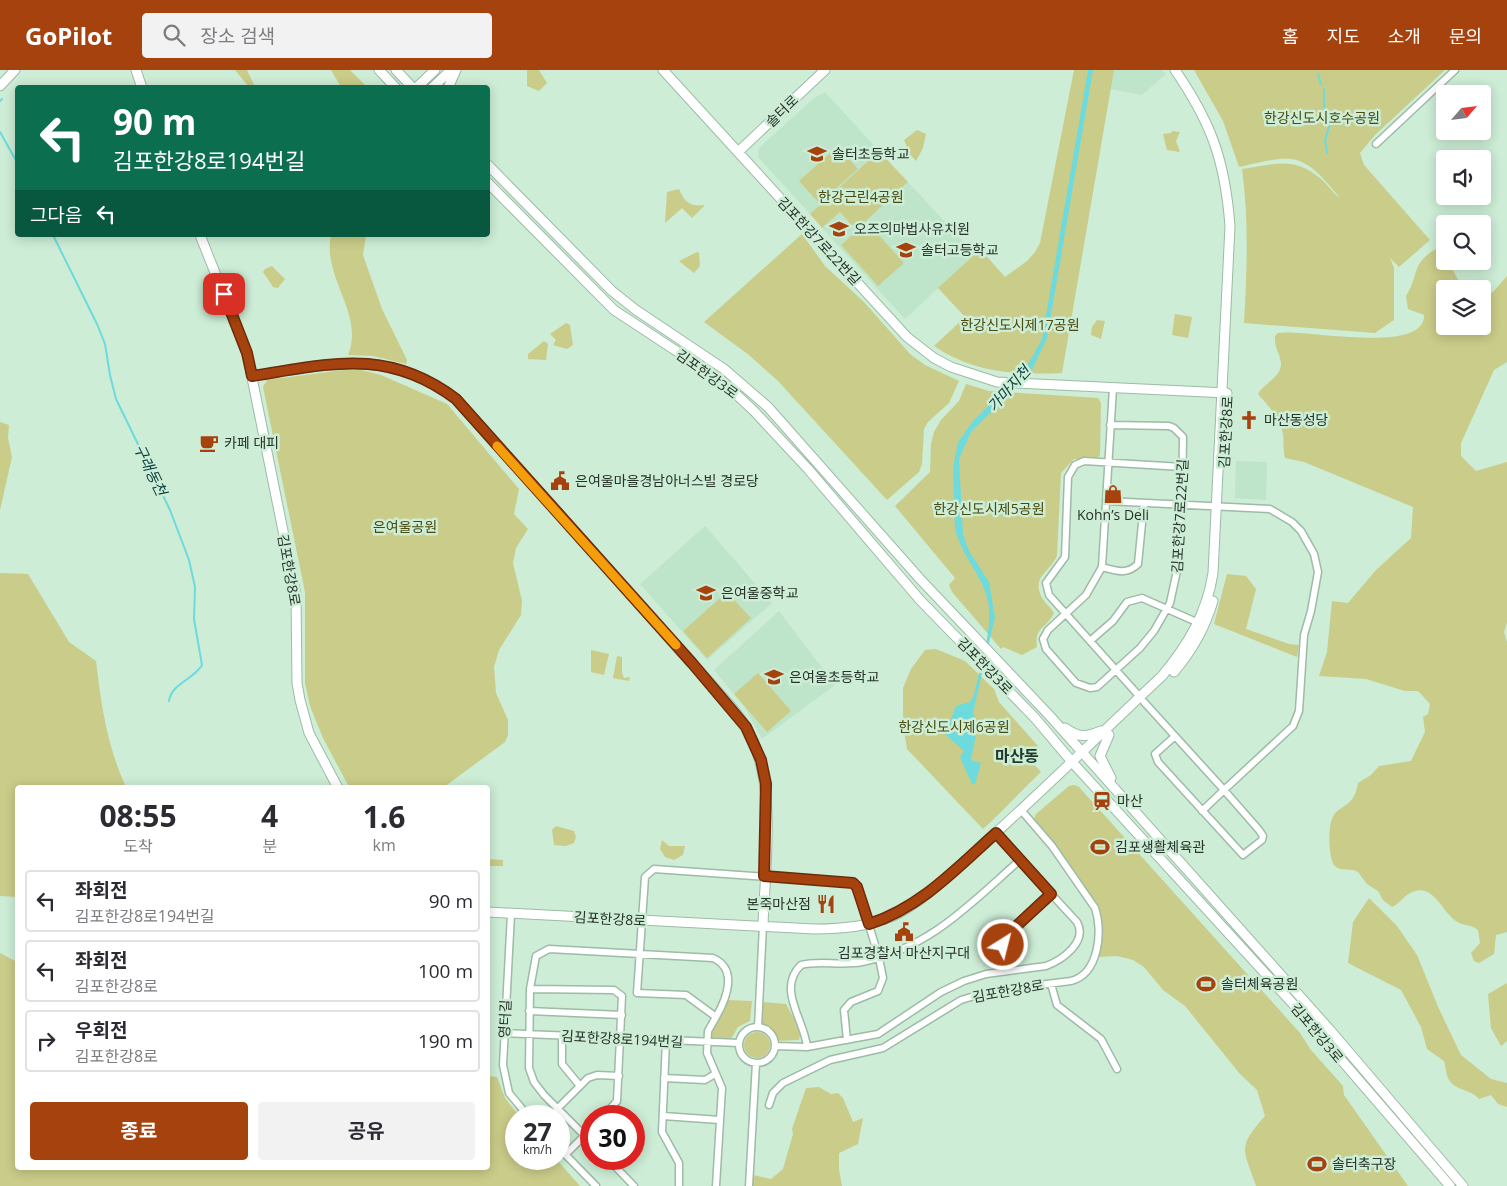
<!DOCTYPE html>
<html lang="ko">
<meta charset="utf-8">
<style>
body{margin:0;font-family:"Open Sans","Noto Sans KR",sans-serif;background:#f2f2f3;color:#2b2b33;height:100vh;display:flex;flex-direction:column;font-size:19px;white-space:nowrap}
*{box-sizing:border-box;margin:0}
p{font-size:16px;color:#7c7c81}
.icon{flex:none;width:28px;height:28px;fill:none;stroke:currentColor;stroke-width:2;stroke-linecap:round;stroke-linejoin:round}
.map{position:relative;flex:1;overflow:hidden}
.drawer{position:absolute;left:15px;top:715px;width:475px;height:385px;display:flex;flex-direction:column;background:#fff;border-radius:5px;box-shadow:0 2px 12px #0003}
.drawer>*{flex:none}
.top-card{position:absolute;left:15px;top:15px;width:475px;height:152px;border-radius:5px;box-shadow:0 2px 12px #0003;background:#0b6e4f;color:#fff;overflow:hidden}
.needle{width:32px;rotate:62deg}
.fabs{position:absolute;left:1436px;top:15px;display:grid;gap:10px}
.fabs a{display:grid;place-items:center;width:55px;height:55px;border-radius:5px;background:#fff;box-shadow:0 2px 12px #0003;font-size:25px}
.speed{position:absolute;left:505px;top:1035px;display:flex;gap:10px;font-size:25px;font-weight:700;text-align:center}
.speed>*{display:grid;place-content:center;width:65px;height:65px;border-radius:50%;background:#fff;box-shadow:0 2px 12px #0003;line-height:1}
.speed small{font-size:12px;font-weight:400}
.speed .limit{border:8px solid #d22;background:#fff;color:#111}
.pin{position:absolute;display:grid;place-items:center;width:42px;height:42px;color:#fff;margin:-21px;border-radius:10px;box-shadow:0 2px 8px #0006}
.me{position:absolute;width:55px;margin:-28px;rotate:36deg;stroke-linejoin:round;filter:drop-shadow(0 0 4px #0008)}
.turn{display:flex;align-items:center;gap:18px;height:105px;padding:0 15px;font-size:22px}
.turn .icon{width:65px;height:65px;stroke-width:2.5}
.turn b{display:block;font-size:35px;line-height:42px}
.then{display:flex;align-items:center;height:48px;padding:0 15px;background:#0003;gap:10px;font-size:19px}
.eta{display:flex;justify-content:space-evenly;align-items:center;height:85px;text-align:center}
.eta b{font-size:30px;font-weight:700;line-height:35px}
.action{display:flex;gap:10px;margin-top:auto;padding:10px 15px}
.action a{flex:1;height:58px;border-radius:5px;background:#a6420e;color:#fff;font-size:20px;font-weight:700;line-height:58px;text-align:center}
.action a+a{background:#f2f2f3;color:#2b2b33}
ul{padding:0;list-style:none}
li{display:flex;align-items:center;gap:15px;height:62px;margin:0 10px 8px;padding:0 5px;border:2px solid #e1e1e2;border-radius:5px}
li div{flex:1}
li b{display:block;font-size:19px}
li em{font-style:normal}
header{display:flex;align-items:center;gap:30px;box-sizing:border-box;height:70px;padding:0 25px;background:#a6420e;color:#fff}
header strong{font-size:24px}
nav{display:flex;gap:28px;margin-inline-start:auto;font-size:18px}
.search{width:350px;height:45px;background:#f2f2f3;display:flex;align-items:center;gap:12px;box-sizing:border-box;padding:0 18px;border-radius:5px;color:#7c7c81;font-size:19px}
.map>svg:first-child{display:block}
</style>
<header>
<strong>GoPilot</strong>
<div class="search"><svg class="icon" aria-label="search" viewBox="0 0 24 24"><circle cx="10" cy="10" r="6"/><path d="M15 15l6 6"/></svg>장소 검색</div>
<nav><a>홈</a><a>지도</a><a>소개</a><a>문의</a></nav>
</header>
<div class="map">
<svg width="1507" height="1116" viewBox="0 0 1507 1116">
<rect width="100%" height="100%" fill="#cdedd6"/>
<path fill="#bee5c9" d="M1114,0H1162L1166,4L1142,25L1110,19Z
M825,22L879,81L810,144L758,87L759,78L814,28Z
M908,112L975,184L905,249L822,158L840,142L856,160Z
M1236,391L1267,392L1266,430L1235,428Z
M705,456L772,533L707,590L640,514Z
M779,541L835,615L762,669L745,638L714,600Z"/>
<path fill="#cacc89" d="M235,0H247L255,17H249Z
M331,0H350L367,17H341Z
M527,0H539L547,13L539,21L527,16Z
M1074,0H1114L1062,303C1016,305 973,303 934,276L965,247L938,218L975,184L982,181L1005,207L1027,191L1035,182L1040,173Z
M1194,0H1445L1375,65L1360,83L1364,95L1430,170L1399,197L1390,188L1394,198V250L1375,263L1244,253C1247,200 1249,151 1242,99C1274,95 1293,85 1321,109C1328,114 1333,124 1340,128C1302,81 1295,84 1239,97L1223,51Z
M917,60L926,64L923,78L916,91L910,84L904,70Z
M1172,61L1180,62L1176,71L1180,82L1167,80L1163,64L1171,63Z
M838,76L858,99L819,133L799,111Z
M879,81L908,112L856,160L840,142L822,158L810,144Z
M679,119C685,133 691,137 705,135L692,148L682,138L665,153L667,122Z
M867,152L904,193L878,216L841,175Z
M802,164L825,196L864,232L910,284L925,295L959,311L949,333L928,352L924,359L922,394L919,402L887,430L778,311L749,285L704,252Z
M331,165H366L363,185L382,239L407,290L406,294L373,286L348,285C365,244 322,208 331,165Z
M1436,179H1441L1445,186V191H1448L1463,219H1445V256H1482L1483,227L1493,222L1507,206V292L1494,300L1461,373V386L1476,401L1507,392V553L1504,562L1507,572V862L1496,865L1494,884L1479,893L1474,891L1471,883L1480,873L1478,860C1471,854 1462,856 1456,851C1441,841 1433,811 1410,823C1403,827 1398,835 1392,837L1383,830L1378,821L1367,814L1358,802C1351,798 1342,801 1336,797C1328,793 1328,757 1332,749C1337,734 1354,740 1358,713L1371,705L1379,696L1411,691L1425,662L1423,647L1428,644L1430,634L1418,621H1405L1366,609L1319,606L1327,582L1332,531L1348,533L1376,500L1411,468L1413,437L1304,392L1285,388C1283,381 1284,372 1283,364C1280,347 1268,336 1258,324C1263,314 1282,307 1281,293C1280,283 1274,278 1275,266L1278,263C1303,258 1425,286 1424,245L1408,239L1406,226C1419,206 1411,193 1436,179Z
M697,182L699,183L700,196L694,203L679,191Z
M272,196L285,209L278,218L273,217L263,202L265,199Z
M1175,244L1192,247L1188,268L1172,265Z
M1097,250L1105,251L1101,269L1091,265L1092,257Z
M566,253L570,255L573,275L567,279L553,275L556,270L550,264Z
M544,271L548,274L546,290L528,289V284Z
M343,300H361L381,305L447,334L519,419L514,444L528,459L516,478L513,493L522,531L521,545L499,580L494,597L496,623L508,650V665L505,672L444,717H349L323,668L310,636L305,613V522L263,317L267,310Z
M966,314L989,321L1098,328L1101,333L1100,385L1096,389H1074L1061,403L1057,485C1053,499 1033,506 1040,523C1042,531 1050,536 1054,543C1047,558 1034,557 1037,577L1022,585L1003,577L1001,579L952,522L949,515L955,508L895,436L930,402L931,374L934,362L941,350L959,331Z
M0,352L9,355L8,368L12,387L0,440Z
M0,503L28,504L69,572L96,591C101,634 107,675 125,715L124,718H18L17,827L0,826Z
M1227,504L1246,506L1256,519L1246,559L1289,574L1299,575L1297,587L1214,554Z
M727,522L751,548L707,588L683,561Z
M936,579L965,591L994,619L999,632L1038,676L1027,687L1041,702C1021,721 1003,741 983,759L907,679L903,655V618L911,599L925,580Z
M591,580L609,584L604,605L591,602Z
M617,586L622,587V603L624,608L630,607L629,611L613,608Z
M758,603L791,641L767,662L734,624Z
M1074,715L1079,717L1300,963L1311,980L1343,1016L1344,1025L1408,1116H1256C1243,1078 1237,1078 1265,1046L1257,1020L1240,1004L1185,936L1163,920L1144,897L1133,890L1117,886L1098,887L1100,848L1098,837L1034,749L1036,744L1069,716Z
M556,756L574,761L576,767L574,773L566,776L554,775L552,760Z
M662,770L669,776H685L683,785L674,790L665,787L660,779Z
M488,789L503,790V796H488Z
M1369,828L1397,856L1417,885L1439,939L1461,985L1491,1009L1507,1013V1037L1498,1034L1491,1025L1479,1029C1471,1019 1456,1021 1449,1010C1446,1005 1446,997 1444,991L1427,979L1421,957L1401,920L1348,893L1353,852Z
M0,883L17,892L18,1098H488V1006L497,1007L505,1028L519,1046H516V1089H556L580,1116H0Z
M1507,913V971L1501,976L1491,958L1488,924Z
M727,930L752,931L750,951L738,957L731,969L712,968L709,967V961Z
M761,932L786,934C791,945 803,958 799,970L775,971L772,961L760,952Z
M744 975a13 13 0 1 1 26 0a13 13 0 1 1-26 0Z
M819,1017L831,1024L838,1023L843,1028L853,1052L863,1048L858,1074L839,1083V1099L842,1116H752L753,1105L771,1109L783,1099L793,1064L792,1059L806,1018Z"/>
<path fill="#6ddade" d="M1088,0H1093L1047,268L1031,302L971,362L959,389L963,465L969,481L989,512L995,547L973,643L978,654L971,690L981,693L975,714H972L960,687L964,681L945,664L956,636L970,632L974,625C980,596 997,550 985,521C977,499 960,482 955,458L953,398L958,372L973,351L1025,300L1042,269Z"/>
<path fill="#cdedd6" d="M1019,303L1033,304L1014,323L1000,322Z"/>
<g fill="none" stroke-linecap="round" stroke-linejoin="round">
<path stroke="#6ddade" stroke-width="2" d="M1318,4L1321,14
M0,31L2,29
M1324,43V19
M1324,46L1329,57L1325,70L1327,83
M0,62L18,94
M53,165L97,254L105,274L110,305L116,329L170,440L189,490L195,517L194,549L202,595C193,610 171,614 169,631"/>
<g stroke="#9dbba6" stroke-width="9">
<path id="minor" d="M1376,74L1455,0
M1110,355L1169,356L1174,358L1183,367L1182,435L1178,496L1170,533L1154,561L1140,578L1097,617L1090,618L1076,613L1046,579L1043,569L1048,560L1086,525L1102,497L1113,318
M1106,431L1270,439L1292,452L1301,461L1314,484L1318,502L1311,541L1304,565L1299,641L1293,656L1224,720L1144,632
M1102,497C1116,501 1127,505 1138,494L1144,433
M1090,571L1113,551L1127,532L1142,528L1201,554
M1140,627L1049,525L1046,513L1065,487L1068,407L1075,395L1084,391L1182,397
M1174,667L1155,684L1158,692L1243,785L1262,770L1263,766L1259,760L1224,720L1202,741
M511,844L503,995L509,1023L528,1046
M1007,901L1003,882L1007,865L1051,824
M1051,914L1057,935L1101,969L1117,999
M530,919L614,920L622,926L617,1031L604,1046
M529,941L622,945
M739 975a18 18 0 1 1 36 0a18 18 0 1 1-36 0Z
M758,957L763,855
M504,963L739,973
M562,965V994L580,1016
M666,971L662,1062L679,1093V1116
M775,976L807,977L878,964L941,922L964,911L986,904L1046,896C1062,890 1088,872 1077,852L995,763
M807,977C805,951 776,919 801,895C818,890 842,896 862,892C930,878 970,834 1020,790
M664,1008L705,1010L715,1004
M769,1035L773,1023L783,1013L830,990L883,978L961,930L991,921L1071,911C1099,904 1103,861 1095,838L1052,776L1021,740
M557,1039L588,1008L597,1005L619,1006
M663,1046L720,1050
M591,1072L544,1025L534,1012L529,998L530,919L536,886L549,879L713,888C738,899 727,928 716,947
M559,1078L596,1116
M566,1084L591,1059
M608,1089L634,1116
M716,1116L722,1018L707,983L708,961L716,947L686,925L637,923L645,807L654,799L853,813L861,829L879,888L883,908L878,921L851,932L844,940L847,970
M749,1116L756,993"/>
</g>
<g stroke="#9dbba6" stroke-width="11">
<path id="tertiary" d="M136,0L142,18
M663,0L907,267L934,288L951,297L997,312L1227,323
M738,82L825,0
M488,95L612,221L636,240L724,299L768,337L920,509L1049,645L1330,960L1463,1116
M488,113L614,240L722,311L754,341L808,399L920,530L1035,648L1072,692L1294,935L1450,1116
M200,165L247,283L296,525L297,613L300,630L309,663L338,718
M252,306C330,294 387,277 456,329L710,613C722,627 737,641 746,657C778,711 765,794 763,855
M1174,602C1192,581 1205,558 1213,531
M1065,658C1079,668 1086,667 1101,661
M1109,665L1100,686L1111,708
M488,842L814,859C841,859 868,857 893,846C926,830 952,802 979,778C1042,722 1101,663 1162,606C1188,575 1207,543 1213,503L1230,156C1225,91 1212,54 1175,0"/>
</g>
<g stroke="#9dbba6" stroke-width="11">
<path id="secondary" d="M379,0L396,18
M396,0L413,18
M0,16L15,0
M416,18L435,0
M432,18L451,0
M448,18L456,0"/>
</g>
<use href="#minor" stroke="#fff" stroke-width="6"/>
<use href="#tertiary" stroke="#fff" stroke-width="9"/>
<use href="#secondary" stroke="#fff" stroke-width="9"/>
</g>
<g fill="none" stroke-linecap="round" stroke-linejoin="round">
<g stroke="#6c2b09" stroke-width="12">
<path id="route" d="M224,224L247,283L252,306C330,294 387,277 456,329L692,593L746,657L761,690L766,714L764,806L853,813L857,817L869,854C920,838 957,798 996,763L1051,824L1010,862L1003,875"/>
</g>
<use href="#route" stroke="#a6420e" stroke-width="9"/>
<path stroke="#f59e0b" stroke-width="9" d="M497,376L676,575"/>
</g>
<defs>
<g id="school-bare" transform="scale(1.5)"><path d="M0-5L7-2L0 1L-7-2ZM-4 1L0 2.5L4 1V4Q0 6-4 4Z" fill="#a6420e" stroke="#cdedd6" stroke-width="2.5" paint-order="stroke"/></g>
<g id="church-bare" transform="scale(1.5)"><path d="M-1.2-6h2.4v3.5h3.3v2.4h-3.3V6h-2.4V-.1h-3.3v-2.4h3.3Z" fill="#a6420e" stroke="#cdedd6" stroke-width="2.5" paint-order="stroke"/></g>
<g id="cafe-bare" transform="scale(1.5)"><path d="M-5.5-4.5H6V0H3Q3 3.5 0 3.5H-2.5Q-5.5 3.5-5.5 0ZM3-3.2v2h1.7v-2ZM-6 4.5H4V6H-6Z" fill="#a6420e" stroke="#cdedd6" stroke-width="2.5" paint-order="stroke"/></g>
<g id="civic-bare" transform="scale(1.5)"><path d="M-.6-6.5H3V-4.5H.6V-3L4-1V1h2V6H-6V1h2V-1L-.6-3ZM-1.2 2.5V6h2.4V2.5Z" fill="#a6420e" stroke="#cdedd6" stroke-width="2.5" paint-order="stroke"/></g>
<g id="shop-bare" transform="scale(1.5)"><path d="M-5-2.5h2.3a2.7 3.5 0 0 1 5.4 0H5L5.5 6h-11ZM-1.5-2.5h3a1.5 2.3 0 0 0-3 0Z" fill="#a6420e" stroke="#cdedd6" stroke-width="2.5" paint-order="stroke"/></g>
<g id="station-bare" transform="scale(1.5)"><path d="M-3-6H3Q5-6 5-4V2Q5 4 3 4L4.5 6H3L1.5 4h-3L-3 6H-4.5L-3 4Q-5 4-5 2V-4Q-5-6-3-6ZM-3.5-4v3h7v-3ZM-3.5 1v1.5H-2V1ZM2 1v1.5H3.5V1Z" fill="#a6420e" stroke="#cdedd6" stroke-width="2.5" paint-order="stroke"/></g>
<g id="stadium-bare" transform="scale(1.5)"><path d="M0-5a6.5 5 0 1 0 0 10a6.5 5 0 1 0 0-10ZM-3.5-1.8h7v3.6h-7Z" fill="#a6420e" stroke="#cdedd6" stroke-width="2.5" paint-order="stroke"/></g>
<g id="restaurant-bare" transform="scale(1.5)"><path d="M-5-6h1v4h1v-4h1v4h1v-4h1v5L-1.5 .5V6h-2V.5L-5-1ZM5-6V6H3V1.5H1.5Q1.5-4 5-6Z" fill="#a6420e" stroke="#cdedd6" stroke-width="2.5" paint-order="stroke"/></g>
</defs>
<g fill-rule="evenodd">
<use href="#school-bare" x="817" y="84"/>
<use href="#school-bare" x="839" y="159"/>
<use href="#school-bare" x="906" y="180"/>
<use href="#church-bare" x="1249" y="350"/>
<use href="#cafe-bare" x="209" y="373"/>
<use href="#civic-bare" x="560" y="411"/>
<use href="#shop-bare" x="1113" y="424"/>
<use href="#school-bare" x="706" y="523"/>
<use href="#school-bare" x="774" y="607"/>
<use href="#station-bare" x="1102" y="731"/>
<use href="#stadium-bare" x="1100" y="777"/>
<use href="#restaurant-bare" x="826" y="834"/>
<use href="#civic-bare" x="904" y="862"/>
<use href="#stadium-bare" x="1206" y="914"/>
<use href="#stadium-bare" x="1317" y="1094"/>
</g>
<g text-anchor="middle" stroke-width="5" stroke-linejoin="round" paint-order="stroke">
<g font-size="14" fill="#27332b" stroke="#cdedd6">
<text transform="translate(782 41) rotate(-44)" y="5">솔터로</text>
<text transform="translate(819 171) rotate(47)" y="5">김포한강7로22번길</text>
<text transform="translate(707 304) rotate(36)" y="5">김포한강3로</text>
<text transform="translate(1226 362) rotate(-87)" y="5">김포한강8로</text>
<text transform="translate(1180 446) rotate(-87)" y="5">김포한강7로22번길</text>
<text transform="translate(289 500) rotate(80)" y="5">김포한강8로</text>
<text transform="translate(985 596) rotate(46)" y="5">김포한강3로</text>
<text transform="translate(610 849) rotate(3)" y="5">김포한강8로</text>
<text transform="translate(1008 921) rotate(-10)" y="5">김포한강8로</text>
<text transform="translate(505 949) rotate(-87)" y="5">영터길</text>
<text transform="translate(1317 963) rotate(50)" y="5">김포한강3로</text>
<text transform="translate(622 969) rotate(3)" y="5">김포한강8로194번길</text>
</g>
<g font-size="14" fill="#4b4b10" stroke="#cdedd6">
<text x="1322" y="53">한강신도시호수공원</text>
<text x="861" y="132">한강근린4공원</text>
<text x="1020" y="260">한강신도시제17공원</text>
<text x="989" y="444">한강신도시제5공원</text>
<text x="405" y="462">은여울공원</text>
<text x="954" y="662">한강신도시제6공원</text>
</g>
<g font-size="14" fill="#27332b" stroke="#cdedd6" text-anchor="start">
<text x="832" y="89">솔터초등학교</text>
<text x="854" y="164">오즈의마법사유치원</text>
<text x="921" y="185">솔터고등학교</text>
<text x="1264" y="355">마산동성당</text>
<text x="224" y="378">카페 대피</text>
<text x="575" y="416">은여울마을경남아너스빌 경로당</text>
<text x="1113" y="450" text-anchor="middle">Kohn’s Deli</text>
<text x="721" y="528">은여울중학교</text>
<text x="789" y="612">은여울초등학교</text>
<text x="1117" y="736">마산</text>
<text x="1115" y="782">김포생활체육관</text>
<text x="811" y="839" text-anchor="end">본죽마산점</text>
<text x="904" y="888" text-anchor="middle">김포경찰서 마산지구대</text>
<text x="1221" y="919">솔터체육공원</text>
<text x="1332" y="1099">솔터축구장</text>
</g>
<g font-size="15" font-style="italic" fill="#0d4143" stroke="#cdedd6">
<text transform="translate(1009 319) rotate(-48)" y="5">가마지천</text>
<text transform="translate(150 400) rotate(64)" y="5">구래동천</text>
</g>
<g font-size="16" font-weight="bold" fill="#1f3a28" stroke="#cdedd6">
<text x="1017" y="692">마산동</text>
</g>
</g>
</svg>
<div class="fabs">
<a><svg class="needle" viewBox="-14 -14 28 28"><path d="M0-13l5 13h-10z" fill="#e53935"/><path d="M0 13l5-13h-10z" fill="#7c7c81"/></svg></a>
<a><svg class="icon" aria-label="sound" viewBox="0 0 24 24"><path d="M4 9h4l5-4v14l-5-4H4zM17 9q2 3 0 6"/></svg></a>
<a><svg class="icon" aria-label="search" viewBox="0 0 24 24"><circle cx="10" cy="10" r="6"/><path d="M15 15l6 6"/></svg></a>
<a><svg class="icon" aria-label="layers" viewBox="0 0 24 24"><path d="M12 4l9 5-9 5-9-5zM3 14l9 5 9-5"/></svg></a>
</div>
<div class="speed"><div>27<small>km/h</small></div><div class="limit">30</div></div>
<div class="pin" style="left:224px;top:224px;background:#d93025"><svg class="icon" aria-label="arrive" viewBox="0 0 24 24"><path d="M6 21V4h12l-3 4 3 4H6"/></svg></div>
<svg class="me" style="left:1003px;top:875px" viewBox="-20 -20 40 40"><circle r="17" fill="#a6420e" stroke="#fff" stroke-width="3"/><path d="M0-11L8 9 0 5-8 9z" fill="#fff"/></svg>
<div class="top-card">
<div class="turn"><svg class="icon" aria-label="left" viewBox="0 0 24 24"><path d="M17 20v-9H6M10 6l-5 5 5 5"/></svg><div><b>90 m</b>김포한강8로194번길</div></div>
<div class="then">그다음<svg class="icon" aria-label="left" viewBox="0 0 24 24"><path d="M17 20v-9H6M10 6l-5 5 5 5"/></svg></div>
</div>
<section class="drawer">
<div class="eta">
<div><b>08:55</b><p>도착</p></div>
<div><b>4</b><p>분</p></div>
<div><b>1.6</b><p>km</p></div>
</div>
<ul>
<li><svg class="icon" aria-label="left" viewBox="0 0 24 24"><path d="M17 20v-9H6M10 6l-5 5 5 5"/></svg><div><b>좌회전</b><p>김포한강8로194번길</p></div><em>90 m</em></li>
<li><svg class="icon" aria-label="left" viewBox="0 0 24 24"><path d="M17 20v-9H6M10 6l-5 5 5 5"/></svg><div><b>좌회전</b><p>김포한강8로</p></div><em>100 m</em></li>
<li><svg class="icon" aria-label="right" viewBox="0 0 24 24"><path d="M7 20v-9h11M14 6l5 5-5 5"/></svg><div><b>우회전</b><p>김포한강8로</p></div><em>190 m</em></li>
</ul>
<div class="action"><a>종료</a><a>공유</a></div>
</section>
</div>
